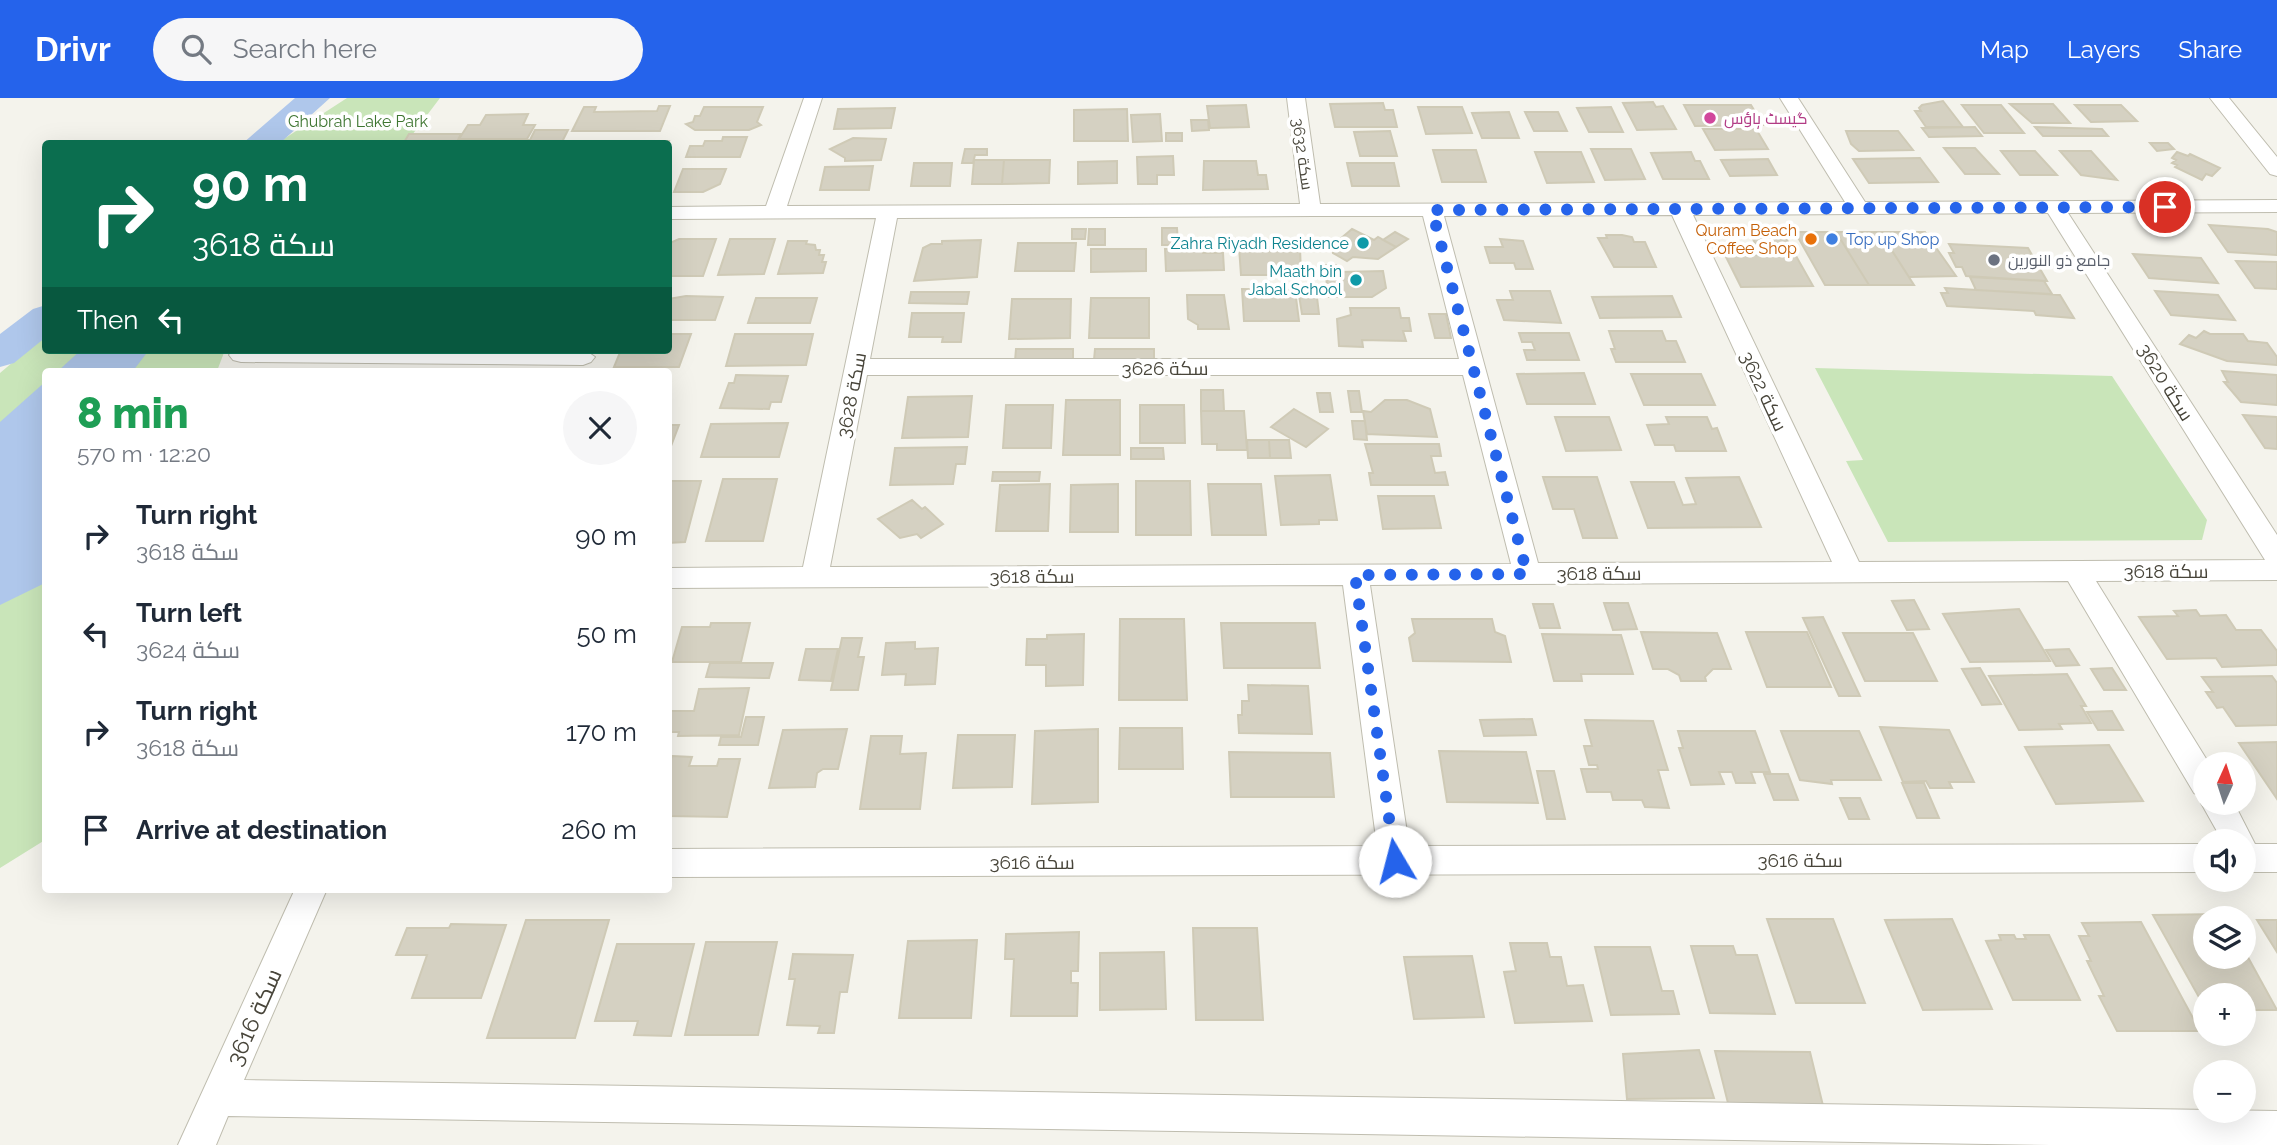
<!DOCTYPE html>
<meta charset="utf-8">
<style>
body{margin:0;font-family:Raleway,Cairo,sans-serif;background:#f6f6f7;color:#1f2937;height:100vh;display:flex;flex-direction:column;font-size:26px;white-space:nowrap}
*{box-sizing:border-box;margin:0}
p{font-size:23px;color:#747a83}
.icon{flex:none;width:38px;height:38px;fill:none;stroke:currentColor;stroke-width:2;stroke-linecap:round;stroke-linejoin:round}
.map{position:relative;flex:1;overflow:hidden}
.side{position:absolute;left:42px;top:270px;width:630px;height:525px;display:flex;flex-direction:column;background:#fff;border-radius:7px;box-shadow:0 7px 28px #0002}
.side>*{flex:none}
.hud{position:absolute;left:42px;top:42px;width:630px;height:214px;border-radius:7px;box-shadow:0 7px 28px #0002;background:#0b6e4f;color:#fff;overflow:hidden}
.needle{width:46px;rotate:3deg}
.buttons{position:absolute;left:2193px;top:654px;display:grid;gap:14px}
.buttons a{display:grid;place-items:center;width:63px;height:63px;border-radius:50%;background:#fff;box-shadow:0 7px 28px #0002;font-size:35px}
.pin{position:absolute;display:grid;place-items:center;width:60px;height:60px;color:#fff;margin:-30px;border:4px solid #fff;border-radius:50%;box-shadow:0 2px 7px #0007}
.me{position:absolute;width:77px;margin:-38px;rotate:352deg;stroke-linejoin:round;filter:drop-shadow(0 0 5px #0008)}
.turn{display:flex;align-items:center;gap:24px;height:147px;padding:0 35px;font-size:32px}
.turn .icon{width:91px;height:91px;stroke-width:2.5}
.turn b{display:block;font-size:49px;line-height:60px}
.then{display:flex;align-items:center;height:66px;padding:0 35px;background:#0003;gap:14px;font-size:26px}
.round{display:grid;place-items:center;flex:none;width:74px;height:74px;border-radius:37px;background:#f6f6f7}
.headline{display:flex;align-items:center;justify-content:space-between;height:119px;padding:0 35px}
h1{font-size:42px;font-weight:800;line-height:52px;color:#1e9e55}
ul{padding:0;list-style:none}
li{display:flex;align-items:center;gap:21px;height:98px;padding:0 35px}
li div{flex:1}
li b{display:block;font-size:26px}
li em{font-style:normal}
header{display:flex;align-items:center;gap:42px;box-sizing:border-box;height:98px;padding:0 35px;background:#2563eb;color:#fff}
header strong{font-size:33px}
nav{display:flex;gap:38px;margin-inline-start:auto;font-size:24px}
.search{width:490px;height:63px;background:#f6f6f7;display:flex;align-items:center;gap:18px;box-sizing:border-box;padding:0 24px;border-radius:38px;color:#747a83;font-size:26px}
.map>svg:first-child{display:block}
</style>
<header>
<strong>Drivr</strong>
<div class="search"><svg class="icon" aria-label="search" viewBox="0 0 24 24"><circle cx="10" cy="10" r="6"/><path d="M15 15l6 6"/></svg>Search here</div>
<nav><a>Map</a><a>Layers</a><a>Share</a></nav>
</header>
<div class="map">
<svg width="2277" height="1047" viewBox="0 0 2277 1047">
<rect width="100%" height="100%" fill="#f4f3ec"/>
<path fill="#c9e5b9" d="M347,0H440L406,45L276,46Z
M45,237L46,252H225L217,273H46L45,742L0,770V275Z
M1815,270L2112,278L2207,422L2202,442L1888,444L1846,363L1863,362Z"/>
<path fill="#afc7eb" d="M81,252H149L133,273H58Z
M45,284V485L0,507V324Z"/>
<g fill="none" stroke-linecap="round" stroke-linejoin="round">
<path fill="#afc7eb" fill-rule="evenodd" d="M295,0H330L279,46H242Z
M46,207V239L14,265L0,269V236L33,211Z"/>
</g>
<path fill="#d5d1c2" stroke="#cfcab6" stroke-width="2" d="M1943,3L1963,29H1926L1915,13H1921L1919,10L1922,7Z
M1653,4L1656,9L1663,8L1676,31L1637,32L1623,5Z
M1383,5L1385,12H1393L1397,29H1335L1330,6Z
M2010,6H2053L2070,25H2032Z
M1246,7L1249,29L1210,30L1207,8Z
M1684,7H1751L1763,27L1695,28Z
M1962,7H2001L2024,35H1984Z
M2075,7H2121L2137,23L2091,24Z
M659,8H670L660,33H572L584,9H596L594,14L657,13Z
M704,9H763L757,24L761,27L749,32H695L686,26L693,24L695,18H700Z
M1418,9H1462L1472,35L1426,36Z
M1611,9L1623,34H1589L1577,10Z
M895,10L891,30L834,31L838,11Z
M1127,11L1128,43H1074V12Z
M1509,14L1519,40H1482L1472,15Z
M1525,14H1558L1567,33H1534Z
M528,16L523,27H535L527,41H459L468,27H480L486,17Z
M1160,16L1162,43L1133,44L1131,17Z
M1191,22H1208L1209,32L1192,33Z
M1975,29L1982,38L1929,39L1922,30Z
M2035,29L2102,31L2108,38H2043Z
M1703,31H1756L1768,51L1715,52Z
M535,32H568L561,46H403L409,36H461L458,42H530Z
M1390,33L1397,58H1360L1354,34Z
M1846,33H1898L1913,52L1859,53L1851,46Z
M1166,35H1182V43H1166Z
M723,39H747L740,59H686L690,48H703L705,43H722Z
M853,40L886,41L881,62L845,63V60L830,51Z
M669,43L668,46H561L562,44Z
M2150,45H2168L2174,51L2157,53Z
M1944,50H1975L1999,76H1965Z
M965,51H987V57H975L973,65H962Z
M1591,51H1631L1645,81L1605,82Z
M1433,52H1476L1486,84H1442Z
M2001,53H2035L2057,77H2020Z
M2060,53H2091L2117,82L2081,77Z
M1535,54H1581L1594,84L1547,85Z
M1691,54L1695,63H1700L1709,81H1663L1651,55Z
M2177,54L2188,58L2190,56L2220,70L2212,78L2206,76L2202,82L2175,69L2177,67L2172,65L2176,62L2172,60Z
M1173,58L1174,77H1157V86H1138L1137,59Z
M1920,60L1938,84L1869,85L1853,61Z
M1768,61L1777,77L1730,78L1721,62Z
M974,62H1004L1002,86H972Z
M1004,62H1050L1049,85L1002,86Z
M1117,63V85L1078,86V64Z
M1204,63H1256L1258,77H1266L1268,91L1203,92Z
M914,65H952L950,88H911Z
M1347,65H1394L1399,88H1352Z
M873,68L869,92H820L825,69Z
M683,71H726L720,86L703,94H674Z
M2209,127L2268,131L2277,134V157L2228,154Z
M1162,130H1177L1178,147H1162Z
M1072,131H1086L1085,141H1072Z
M1089,131H1105V147H1088Z
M1352,131L1374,142L1378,139L1396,149L1378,161L1353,159L1347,163L1333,155L1332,148Z
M1395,134L1408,141L1396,149L1383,142Z
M1795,134H1836L1869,187H1825Z
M1836,134H1880L1914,187H1869Z
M1880,134H1925L1956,178L1909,179Z
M1750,135H1783L1813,188L1741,189L1725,157H1761Z
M1606,137H1622L1632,139L1634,144H1645L1656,169H1614L1598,140H1607Z
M679,141H716L703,178H668V146Z
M730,141H775L764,176L718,177Z
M1500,141L1523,143L1533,171H1516L1514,165H1490L1485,149H1503Z
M981,142L977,179L914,183L923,150L931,146H942V143Z
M788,143H807L806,146L815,147L816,152H820L819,157H824L822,164H826L823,175L778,176Z
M1018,145H1076L1074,173H1015Z
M1949,146L2028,150L2047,183L1966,178L1962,169H1956L1949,155H1954Z
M1239,149H1300L1301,177H1241Z
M1091,151H1146V173L1091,174Z
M1165,151H1203V155H1223L1224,172L1166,173Z
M2133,156L2201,160L2218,185L2149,180Z
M2236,163L2277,164V191L2255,190Z
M1324,167H1336L1338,174L1383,173L1386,190L1372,199H1329Z
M1970,179L2044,183L2052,196L1976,192Z
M1945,190L2060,197L2074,220L2036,217L2034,213L1947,208L1941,195H1948Z
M1242,191L1295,192L1299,223H1244Z
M1298,191H1316L1319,216H1302Z
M1510,193H1550L1561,225L1504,222L1497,202H1513Z
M2155,193L2218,197L2235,222L2171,217Z
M911,194H969L967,206L909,205Z
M1187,197H1224L1229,231H1198V227L1188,221Z
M686,198L723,199L715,222H668V201Z
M1672,198L1681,219L1600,220L1592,199Z
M756,200H817L810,225H748Z
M1091,200H1149V240H1089Z
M1012,201H1071L1070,240L1009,241Z
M1350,210H1399L1401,220H1409L1411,233H1403L1406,243L1362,242L1363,249L1339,248L1337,221L1351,217Z
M912,215H964L961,244H942L943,239H909Z
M1429,216H1446L1451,240H1435Z
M1609,233H1662L1666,243H1676L1685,264H1616L1611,251H1615Z
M2204,233L2210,236H2243L2248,243L2267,245L2277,259V267L2227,263L2180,246L2189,237L2196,240Z
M1519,235H1569L1579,262H1527L1524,252H1535L1532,244H1522Z
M668,236H691L679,269H614L621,252H668Z
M735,236H813L806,267L726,268Z
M1016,251H1073V263H1015Z
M1095,251H1154V262H1094Z
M2222,273L2277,277V307L2241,304L2224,284H2228Z
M1584,275L1595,306H1527L1517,276Z
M1631,276H1701L1715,307H1644Z
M736,277L788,278L781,304H771L769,311L720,310L729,285H734Z
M1201,292H1223L1224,313H1201Z
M1348,293H1359L1362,314H1351Z
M1317,295H1330L1333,314H1320Z
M972,298L968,339L902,340L908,299Z
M1066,302H1120V357H1063Z
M1385,302H1407L1430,311L1437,339L1367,336L1363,313L1371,314Z
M1006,307H1053L1051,350H1003Z
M1140,307H1184L1185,345H1140Z
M1294,311L1328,331L1306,349L1271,329Z
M1201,313H1244L1247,352H1217V346H1202Z
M2243,317L2277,319V351L2265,350Z
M1555,319H1609L1621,352L1566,353Z
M1666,319H1707L1712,331L1717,330L1726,353H1676L1674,347H1655L1647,327L1669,326Z
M1352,323H1365L1367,342L1354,341Z
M788,325L779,359H701L711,326Z
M668,327H679L668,356Z
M1247,342H1269L1270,360H1248Z
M1269,342H1289L1291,360H1270Z
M1365,346H1439L1441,358H1431L1435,375L1445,374L1448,387H1371L1369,375H1373Z
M967,349L965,366H956L953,386L890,387L895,350Z
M1131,350H1163L1164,361H1131Z
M993,374H1040L1039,383H992Z
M1330,377L1337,422H1319V426L1281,427L1275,378Z
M1543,379H1597L1617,440H1583L1574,411H1553Z
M1739,379L1761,429L1648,430L1631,384H1674L1683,407L1696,406L1686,380Z
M723,381H777L763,443H706Z
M668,383H701L685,444L668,445Z
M1136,383H1190L1191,437H1136Z
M1050,386L1048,433H996L1000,387Z
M1118,386V434H1070L1071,387Z
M1208,386H1261L1266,437H1212Z
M1378,398H1434L1441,430L1383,431Z
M912,402L922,411L925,409L943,426L921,440L917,436L900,440L878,421Z
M1914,502L1929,531L1907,532L1892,503Z
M1604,505H1628L1637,531L1613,532Z
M1533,506H1553L1560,530H1540Z
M2019,511L2050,563L1970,564L1943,516Z
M2196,512L2200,518L2226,517L2236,532H2261L2277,553V567L2222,569L2216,560L2167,561L2139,519L2178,518L2174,513Z
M1823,519L1860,598H1839L1803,520Z
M1120,521H1184L1187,602H1119Z
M1412,521H1492L1495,534L1505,538L1511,564L1413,563L1409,540L1415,535Z
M711,525H750L741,564H672L682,529H710Z
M1221,525H1315L1320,570H1224Z
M1641,534L1717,535L1731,571H1713L1705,579L1706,583H1681L1679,577L1668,571H1653Z
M1746,534H1807L1831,589H1767Z
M1843,535H1913L1937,583H1865Z
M1084,536L1083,587L1046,588V567H1026L1027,541H1047V537Z
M1542,536L1621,537L1633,576H1581L1582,583H1554Z
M842,540H862L858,559H864L858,592H831Z
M915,544V551L938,550L935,586L905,587L906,576L882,577L886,545Z
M806,551H838L831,583L799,582Z
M2069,551L2079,567L2056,568L2046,552Z
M710,565H773L769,580L706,579Z
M1980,570L2001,606L1982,607L1962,571Z
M2112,570L2126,592H2104L2091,571Z
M2067,576L2086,608H2081L2091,625L2059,626L2062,631L2019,632L1989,578Z
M2272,578L2277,585V627L2236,628L2223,609L2217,610L2206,594H2213L2202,579Z
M1248,587L1308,588L1312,636L1239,635L1238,617H1242V603H1249Z
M749,590L739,637L678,638L679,634H668V613H694L699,591Z
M2112,613L2123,632H2098L2087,614Z
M746,619H764L758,647H719L721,639H741Z
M1532,621L1536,637L1484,638L1480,622Z
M1585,622L1653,623L1668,672H1658L1669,710L1645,709L1642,702H1613L1611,694H1587L1581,671H1598L1597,667H1589L1584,648H1592Z
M1880,629L1949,632L1974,684H1949L1952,690H1930L1926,683L1903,684Z
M1120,630H1182L1183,671H1119Z
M847,631L838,671H823L817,675L815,689L769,690L783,632Z
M1098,631V704L1032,706L1035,633Z
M1678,633H1755L1770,674H1751L1755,685H1736L1732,674H1719L1724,686L1691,687L1679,650H1683Z
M1781,633H1859L1881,682H1831L1832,686L1800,682Z
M958,637H1015L1012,689L953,690Z
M871,638H902L900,656L926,655L920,711H860Z
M2277,644V701L2239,645Z
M2109,647L2143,703L2056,706L2025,649Z
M1439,653L1526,654L1538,705L1447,704Z
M1229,654L1330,655L1334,699H1231Z
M672,658L692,659L689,668H717L719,661H740L727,719L668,718V671Z
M1537,673H1554L1565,721H1547Z
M1764,676H1788L1798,702H1774Z
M1902,685H1924L1939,720H1917Z
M1840,700H1860L1869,721H1849Z
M2222,816L2225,821H2205V859H2244V852L2277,912H2244V898H2205V910L2153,817Z
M1767,821H1833L1865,905H1796Z
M1952,821L1992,911L1923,912L1885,822Z
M526,822H609L575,940H487Z
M2257,822H2277V854Z
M2141,824L2200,933H2117L2099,898H2104L2087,863H2091L2079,838H2089L2082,825Z
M451,826L506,827L481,900H412L427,857H396L407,830H449Z
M1193,830H1257L1263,922H1196Z
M1079,834L1078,873H1071V885H1078L1077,918H1011L1014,861H1005L1006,836Z
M1999,837H2014L2016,841H2026L2024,837H2049L2080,902H2013L1986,843L2001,842Z
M977,842L971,920H899L908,843Z
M706,844H777L758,937H685Z
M1510,845H1547L1550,859H1561L1567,888L1583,887L1592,923L1515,925L1504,874L1516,873Z
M617,846H694L671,938L634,937L638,923H595Z
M1691,848H1733L1736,857H1757L1775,916L1710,915Z
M1595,849H1650L1662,893H1673L1679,916L1611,917Z
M1164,854L1166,911L1100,912V855Z
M793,856L853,857L847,894H840L834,935H818L820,928L787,927L795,881H789Z
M1472,858L1484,919L1414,921L1404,859Z
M1699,952L1714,1000L1627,1001L1623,956Z
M1715,953L1810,954L1825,1016L1729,1009Z"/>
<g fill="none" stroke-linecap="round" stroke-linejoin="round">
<g stroke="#bfbdaf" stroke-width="2">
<path id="minor" d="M804,0H822L787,108L1300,106L1287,0H1305L1320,106L1845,104L1780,0H1798L1865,104L2277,102V114L2068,115L2277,437V482L2096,483L2210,667H2205V705H2234L2255,746H2277V774H2244V744H2223L2201,705L2204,699L2194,695L2068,483L1370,487L1409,748L2205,746V774L668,779V751L1377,748L1343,487L668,490V470L803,469L876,120L668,121V109L766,108ZM2048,115L2265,462L1859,464L1693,117ZM1672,117L1832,464L1538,465L1444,118ZM1314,118H1423L1459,261H870L897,120ZM867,277H1463L1511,466L830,469Z
M2210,0H2229L2277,59V78L2270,76Z
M233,252H585L595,259L591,264L583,267L241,264L233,262L229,257Z
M295,791H327L244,982L2277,1013V1047H2051L228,1018L216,1047H178Z"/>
</g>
<use href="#minor" fill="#fff" fill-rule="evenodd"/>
</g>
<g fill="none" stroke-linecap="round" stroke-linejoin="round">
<path stroke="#2563eb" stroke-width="12" stroke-dasharray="0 21.6" d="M1395,763L1355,477L1527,476L1432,112L2165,109"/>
</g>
<circle fill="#d1479c" stroke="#fff" stroke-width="2.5" cx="1710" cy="20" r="7"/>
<circle fill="#e8710a" stroke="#fff" stroke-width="2.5" cx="1811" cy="141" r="7"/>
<circle fill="#3f7fe0" stroke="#fff" stroke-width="2.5" cx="1832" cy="141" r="7"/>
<g fill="#0f9aa8" stroke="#fff" stroke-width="2.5">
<circle cx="1363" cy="145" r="7"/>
<circle cx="1356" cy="182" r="7"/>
</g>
<circle fill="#6b7280" stroke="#fff" stroke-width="2.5" cx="1994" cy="162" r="7"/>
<g text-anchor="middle" stroke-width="7" stroke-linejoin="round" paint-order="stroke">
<g font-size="16" fill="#b23c85" stroke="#fff" text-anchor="start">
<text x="1724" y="26">گیسٹ ہاؤس</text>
</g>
<g font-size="16" fill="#3f7632" stroke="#fff">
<text x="358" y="29">Ghubrah Lake Park</text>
</g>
<g font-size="16" fill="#48453a" stroke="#fff">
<text transform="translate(1303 56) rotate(82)" y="6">سكة 3632</text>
</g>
<g font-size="16" fill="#c56008" stroke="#fff" text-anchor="end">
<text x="1797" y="138">Quram Beach<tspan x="1797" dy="18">Coffee Shop</tspan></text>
</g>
<g font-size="16" fill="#366cbe" stroke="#fff" text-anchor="start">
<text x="1846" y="147">Top up Shop</text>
</g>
<g font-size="16" fill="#0d838f" stroke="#fff" text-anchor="end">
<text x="1349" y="151">Zahra Riyadh Residence</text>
<text x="1342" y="179">Maath bin<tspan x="1342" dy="18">Jabal School</tspan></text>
</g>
<g font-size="16" fill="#5b616d" stroke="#fff" text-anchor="start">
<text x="2008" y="168">جامع ذو النورين</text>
</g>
<g font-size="19" fill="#48453a" stroke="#fff">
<text x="1165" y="277">سكة 3626</text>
<text transform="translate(2166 284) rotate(58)" y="7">سكة 3620</text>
<text transform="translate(1764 293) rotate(65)" y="7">سكة 3622</text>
<text transform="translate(851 297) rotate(-79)" y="7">سكة 3628</text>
<text x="2166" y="480">سكة 3618</text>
<text x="1599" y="482">سكة 3618</text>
<text x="1032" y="485">سكة 3618</text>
<text x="1800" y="769">سكة 3616</text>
<text x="1032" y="771">سكة 3616</text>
</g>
<g font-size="23" fill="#48453a" stroke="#fff">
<text transform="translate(254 919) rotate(-66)" y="8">سكة 3616</text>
</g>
</g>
</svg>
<div class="buttons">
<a><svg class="needle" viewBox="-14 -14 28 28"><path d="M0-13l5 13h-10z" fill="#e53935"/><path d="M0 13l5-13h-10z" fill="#747a83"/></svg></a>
<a><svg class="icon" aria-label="sound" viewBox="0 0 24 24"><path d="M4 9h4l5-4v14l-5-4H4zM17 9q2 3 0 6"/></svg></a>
<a><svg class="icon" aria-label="layers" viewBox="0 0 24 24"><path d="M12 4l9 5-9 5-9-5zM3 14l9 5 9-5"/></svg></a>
<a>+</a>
<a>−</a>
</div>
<div class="pin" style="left:2165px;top:109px;background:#d93025"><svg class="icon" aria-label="arrive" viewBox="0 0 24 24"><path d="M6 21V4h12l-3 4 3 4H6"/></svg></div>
<svg class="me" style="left:1395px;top:763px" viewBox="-20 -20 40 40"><circle r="19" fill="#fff"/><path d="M0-13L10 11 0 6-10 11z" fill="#2563eb"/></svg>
<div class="hud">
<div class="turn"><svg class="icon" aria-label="right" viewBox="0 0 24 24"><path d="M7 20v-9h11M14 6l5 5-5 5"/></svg><div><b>90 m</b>سكة 3618</div></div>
<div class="then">Then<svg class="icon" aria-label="left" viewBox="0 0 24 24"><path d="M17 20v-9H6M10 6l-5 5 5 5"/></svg></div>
</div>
<section class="side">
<div class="headline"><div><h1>8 min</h1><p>570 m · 12:20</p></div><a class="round"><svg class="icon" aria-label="close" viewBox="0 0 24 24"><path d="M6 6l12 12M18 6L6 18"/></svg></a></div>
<ul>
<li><svg class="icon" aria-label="right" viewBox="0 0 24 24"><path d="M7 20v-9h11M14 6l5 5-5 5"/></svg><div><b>Turn right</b><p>سكة 3618</p></div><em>90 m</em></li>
<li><svg class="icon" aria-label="left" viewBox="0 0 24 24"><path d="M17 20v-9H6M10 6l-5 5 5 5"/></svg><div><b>Turn left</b><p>سكة 3624</p></div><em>50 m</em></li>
<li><svg class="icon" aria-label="right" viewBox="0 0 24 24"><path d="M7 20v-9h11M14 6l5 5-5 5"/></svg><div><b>Turn right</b><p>سكة 3618</p></div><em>170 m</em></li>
<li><svg class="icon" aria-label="arrive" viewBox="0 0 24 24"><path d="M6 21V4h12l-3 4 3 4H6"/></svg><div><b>Arrive at destination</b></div><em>260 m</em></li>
</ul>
</section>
</div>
